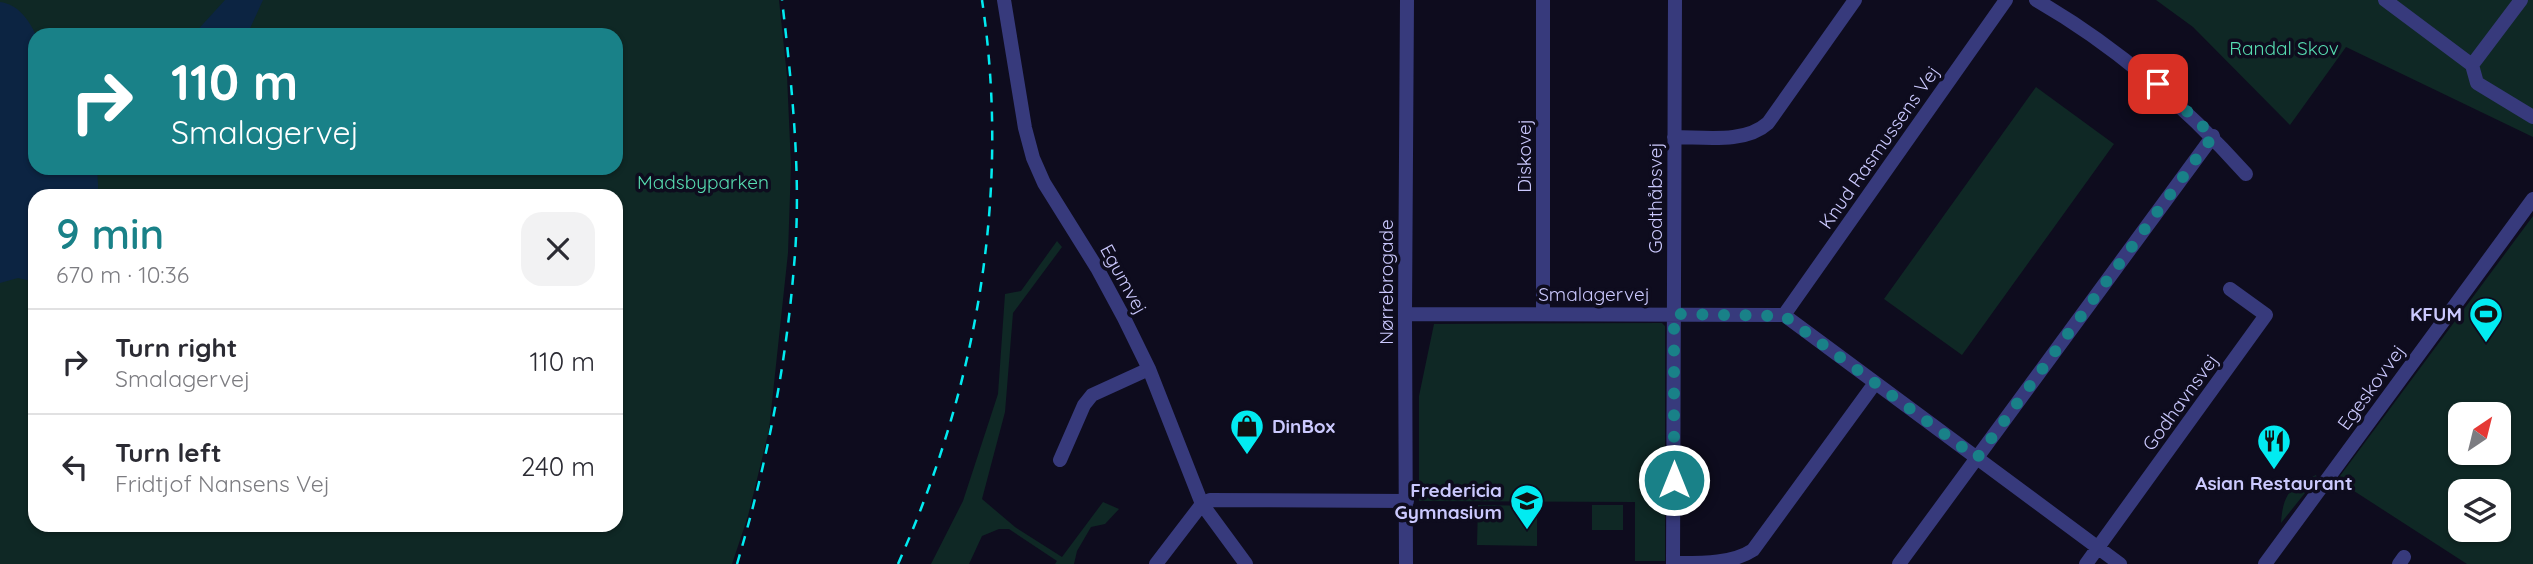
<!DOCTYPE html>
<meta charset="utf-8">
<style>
body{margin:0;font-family:Quicksand,sans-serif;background:#f2f2f3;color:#2b2b33;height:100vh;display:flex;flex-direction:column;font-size:26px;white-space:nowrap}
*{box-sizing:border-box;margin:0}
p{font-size:23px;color:#7c7c81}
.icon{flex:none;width:38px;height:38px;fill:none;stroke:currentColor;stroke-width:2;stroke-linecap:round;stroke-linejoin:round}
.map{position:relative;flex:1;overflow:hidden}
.drawer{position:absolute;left:28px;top:189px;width:595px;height:343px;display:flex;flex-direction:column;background:#fff;border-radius:21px;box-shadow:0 2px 5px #0004}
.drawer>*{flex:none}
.top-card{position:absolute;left:28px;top:28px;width:595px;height:147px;border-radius:21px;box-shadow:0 2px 5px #0004;background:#198188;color:#fff;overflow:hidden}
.needle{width:46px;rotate:35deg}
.buttons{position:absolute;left:2448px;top:402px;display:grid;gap:14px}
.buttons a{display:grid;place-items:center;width:63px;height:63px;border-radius:14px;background:#fff;box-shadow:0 2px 5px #0004;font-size:35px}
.pin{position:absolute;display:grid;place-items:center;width:60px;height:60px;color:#fff;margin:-30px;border-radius:14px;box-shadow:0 4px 10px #0006}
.me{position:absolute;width:77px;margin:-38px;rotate:0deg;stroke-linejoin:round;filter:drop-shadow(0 0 5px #0008)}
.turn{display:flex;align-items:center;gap:24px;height:147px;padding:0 28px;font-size:32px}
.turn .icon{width:91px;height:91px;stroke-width:2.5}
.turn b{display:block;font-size:49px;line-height:60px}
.round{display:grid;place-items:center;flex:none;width:74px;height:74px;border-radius:21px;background:#f2f2f3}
.overview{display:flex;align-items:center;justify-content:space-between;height:119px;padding:0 28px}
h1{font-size:42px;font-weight:600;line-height:52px;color:#198188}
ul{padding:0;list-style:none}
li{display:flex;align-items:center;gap:21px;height:105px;padding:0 28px;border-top:2px solid #e1e1e2}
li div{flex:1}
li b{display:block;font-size:26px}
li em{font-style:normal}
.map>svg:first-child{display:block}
</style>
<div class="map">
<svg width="2533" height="564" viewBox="0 0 2533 564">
<rect width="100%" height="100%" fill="#0e0c1e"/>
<path fill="#0f2825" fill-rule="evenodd" d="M0,0H779L787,76L791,165L788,253L769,430L748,516L732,564H0ZM35,35H616V168H35ZM35,196H616V525H35Z
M2156,0H2533V137L2346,47L2290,125L2193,27Z
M2036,87L2114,144L1962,355L1884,299Z
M2533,216V564H2467L2337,480ZM2460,415H2499V453H2460ZM2460,492H2499V530H2460Z
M1057,241L1062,247L1013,313L1005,412L982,499L1015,527L1062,557L1103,502L1119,509L1105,524L1091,527L1077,551L1074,564H1055L1057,561L1009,529H999L982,536L969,564H931L963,501L998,394L1005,294L1021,291Z
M1662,323L1665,326V561H1635V502L1419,501V396L1434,324Z
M2316,475L2317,478L2281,523C2283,494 2290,487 2316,475Z
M1478,505L1537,506V546L1477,545Z
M1592,505H1623V530H1592Z"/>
<path fill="#0c2442" d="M225,0H263L247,35H193Z
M0,2C18,4 29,20 36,35L35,168H99C95,178 101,186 96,195L35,196V282L18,278L0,283Z"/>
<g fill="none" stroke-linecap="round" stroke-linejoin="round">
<path stroke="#373a7c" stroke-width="14" d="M1004,0L1025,128L1033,158L1044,183L1097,268L1124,318L1149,369L1202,504L1246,564
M2036,0C2116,46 2184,105 2246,174
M2385,0L2472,65L2477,83L2533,117
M2472,65L2521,0
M1674,137C1704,137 1745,144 1768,123L1855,0
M1543,313V0
M1405,314L1784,315L2120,564
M1784,315L2006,0
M1060,460L1084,405L1092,395L1149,369
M1202,504L1210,500L1407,501
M1673,563C1700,563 1732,564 1753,550L1875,383
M1156,564L1202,504
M1406,564L1405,314L1407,0
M1673,564L1675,0
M1899,564L2213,136
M2086,564L2266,315L2230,289
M2265,564L2533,199
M2399,564L2404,557"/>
<path stroke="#02ebf1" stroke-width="2.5" stroke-dasharray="10 9" stroke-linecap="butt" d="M737,564C766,467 786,367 794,266C802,180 792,86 782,0
M898,564C977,387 1011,193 982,0"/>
</g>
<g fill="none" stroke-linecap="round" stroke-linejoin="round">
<path stroke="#198188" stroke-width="12" stroke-dasharray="0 21.6" d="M1674,480V314L1784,316L1977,458L2213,136L2158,84"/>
</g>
<defs>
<g id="stadium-pin" transform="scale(1.75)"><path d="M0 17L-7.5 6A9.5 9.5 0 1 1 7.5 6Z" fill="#02ebf1" stroke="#0e0c1e"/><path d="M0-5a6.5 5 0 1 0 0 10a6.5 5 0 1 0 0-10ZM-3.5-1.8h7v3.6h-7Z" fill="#111"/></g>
<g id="shop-pin" transform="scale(1.75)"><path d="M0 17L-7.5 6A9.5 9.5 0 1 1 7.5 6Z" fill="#02ebf1" stroke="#0e0c1e"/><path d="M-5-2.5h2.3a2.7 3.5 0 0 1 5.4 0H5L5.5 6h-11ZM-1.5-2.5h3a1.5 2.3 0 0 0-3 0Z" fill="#111"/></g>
<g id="restaurant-pin" transform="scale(1.75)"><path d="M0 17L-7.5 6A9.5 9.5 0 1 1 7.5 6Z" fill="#02ebf1" stroke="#0e0c1e"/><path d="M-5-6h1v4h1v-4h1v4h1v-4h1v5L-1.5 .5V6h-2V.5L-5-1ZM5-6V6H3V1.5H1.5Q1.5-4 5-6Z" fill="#111"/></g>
<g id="school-pin" transform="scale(1.75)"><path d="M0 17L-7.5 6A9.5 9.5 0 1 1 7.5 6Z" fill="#02ebf1" stroke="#0e0c1e"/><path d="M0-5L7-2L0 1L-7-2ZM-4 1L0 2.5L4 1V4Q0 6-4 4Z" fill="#111"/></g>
</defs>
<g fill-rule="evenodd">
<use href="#stadium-pin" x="2486" y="314"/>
<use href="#shop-pin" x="1247" y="426"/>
<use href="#restaurant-pin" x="2274" y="441"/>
<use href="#school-pin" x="1527" y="501"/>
</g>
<g text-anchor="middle" stroke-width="7" stroke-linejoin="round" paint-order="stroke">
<g font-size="19" fill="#57ddb1" stroke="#0e0c1e">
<text x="2284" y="55">Randal Skov</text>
<text x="703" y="189">Madsbyparken</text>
</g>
<g font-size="19" fill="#cbc9fe" stroke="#0e0c1e">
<text transform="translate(1879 147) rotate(-55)" y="7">Knud Rasmussens Vej</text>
<text transform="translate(1524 156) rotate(-90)" y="7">Diskovej</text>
<text transform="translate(1655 198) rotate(-90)" y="7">Godthåbsvej</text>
<text transform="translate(1124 279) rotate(61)" y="7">Egumvej</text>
<text transform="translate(1386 282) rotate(-90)" y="7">Nørrebrogade</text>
<text x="1594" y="301">Smalagervej</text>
<text transform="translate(2371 387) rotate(-54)" y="7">Egeskovvej</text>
<text transform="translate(2180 402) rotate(-54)" y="7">Godhavnsvej</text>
</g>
<g font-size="19" font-weight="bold" fill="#cbc9fe" stroke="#0e0c1e" text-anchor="end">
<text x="2462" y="321">KFUM</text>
<text x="1272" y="433" text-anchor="start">DinBox</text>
<text x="2274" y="490" text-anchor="middle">Asian Restaurant</text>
<text x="1502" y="497">Fredericia<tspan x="1502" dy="22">Gymnasium</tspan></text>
</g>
</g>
</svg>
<div class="buttons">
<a><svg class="needle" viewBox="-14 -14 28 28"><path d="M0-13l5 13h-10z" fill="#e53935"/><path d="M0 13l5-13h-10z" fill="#7c7c81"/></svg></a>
<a><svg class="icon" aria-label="layers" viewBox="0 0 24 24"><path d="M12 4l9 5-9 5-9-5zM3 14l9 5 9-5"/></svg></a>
</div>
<div class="pin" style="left:2158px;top:84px;background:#d93025"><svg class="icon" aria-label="arrive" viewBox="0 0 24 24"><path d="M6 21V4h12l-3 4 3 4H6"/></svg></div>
<svg class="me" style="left:1674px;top:480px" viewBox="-20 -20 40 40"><circle r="17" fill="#198188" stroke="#fff" stroke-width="3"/><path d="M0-11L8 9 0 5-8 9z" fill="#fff"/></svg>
<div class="top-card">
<div class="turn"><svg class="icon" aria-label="right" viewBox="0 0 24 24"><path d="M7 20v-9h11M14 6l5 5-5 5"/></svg><div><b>110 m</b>Smalagervej</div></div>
</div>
<section class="drawer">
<div class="overview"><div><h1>9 min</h1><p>670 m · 10:36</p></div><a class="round"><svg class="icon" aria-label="close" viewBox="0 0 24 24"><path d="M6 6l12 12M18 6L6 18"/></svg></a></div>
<ul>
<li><svg class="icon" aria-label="right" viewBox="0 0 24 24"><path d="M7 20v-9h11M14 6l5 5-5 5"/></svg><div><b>Turn right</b><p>Smalagervej</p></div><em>110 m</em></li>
<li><svg class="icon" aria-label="left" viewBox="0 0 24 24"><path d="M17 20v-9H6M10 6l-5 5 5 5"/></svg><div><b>Turn left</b><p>Fridtjof Nansens Vej</p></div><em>240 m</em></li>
</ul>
</section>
</div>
